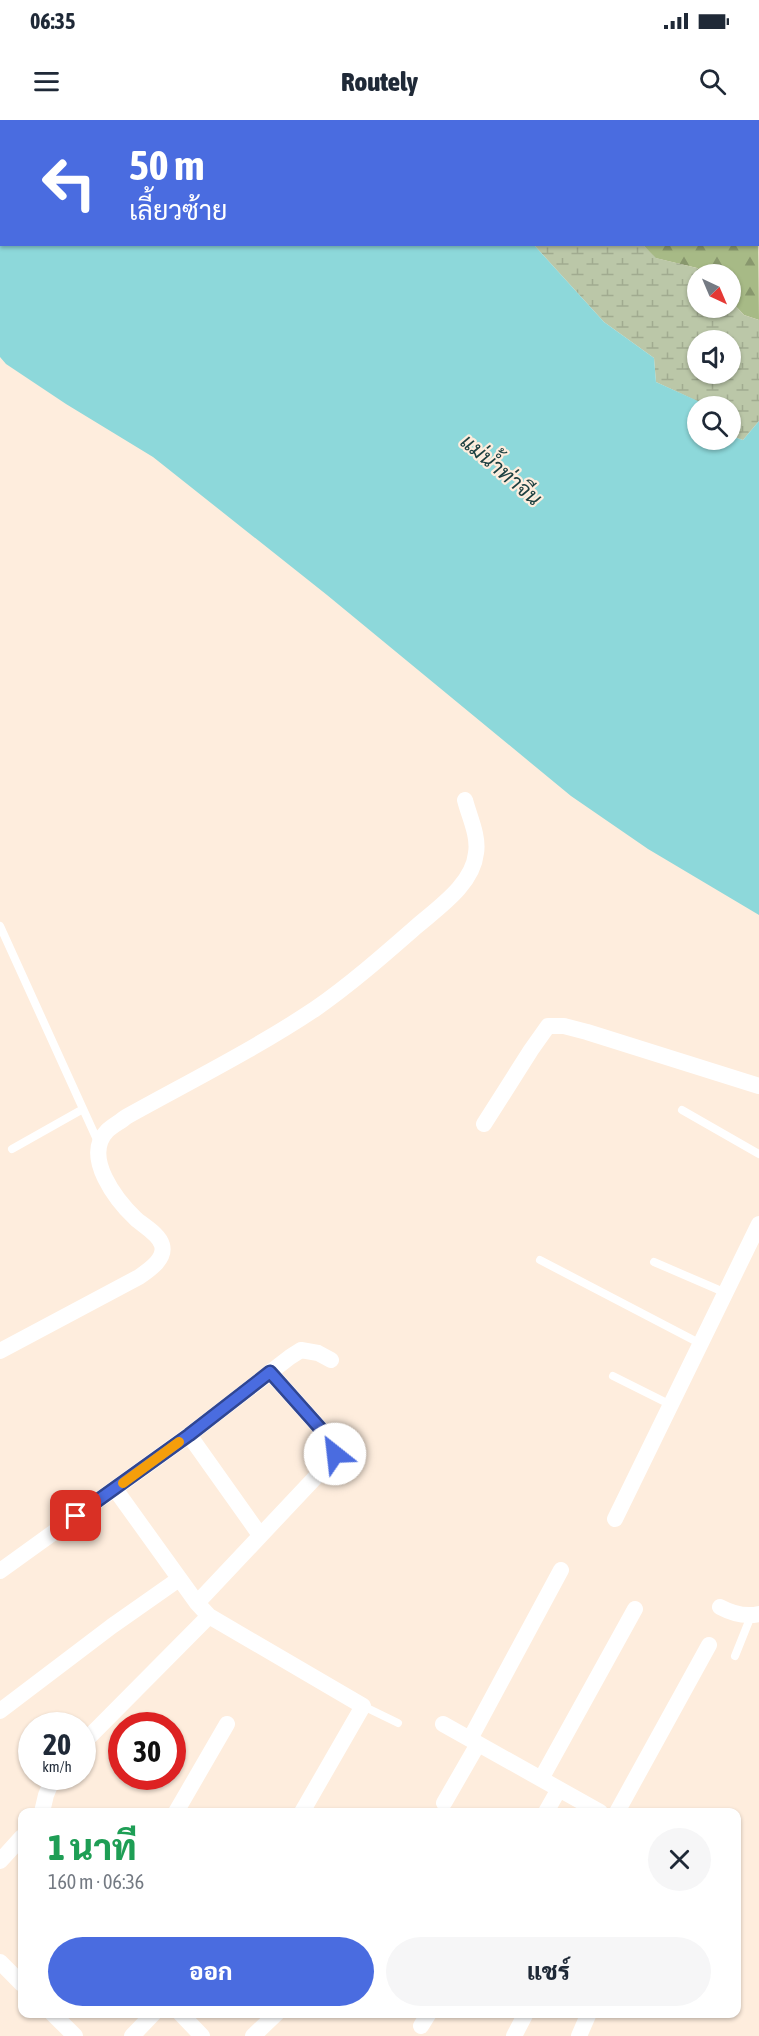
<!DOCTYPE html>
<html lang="th">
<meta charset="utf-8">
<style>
body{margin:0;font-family:"Asap Condensed",Sarabun,sans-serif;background:#f6f6f7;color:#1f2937;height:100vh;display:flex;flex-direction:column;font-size:22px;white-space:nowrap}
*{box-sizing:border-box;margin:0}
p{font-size:20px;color:#747a83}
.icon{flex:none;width:33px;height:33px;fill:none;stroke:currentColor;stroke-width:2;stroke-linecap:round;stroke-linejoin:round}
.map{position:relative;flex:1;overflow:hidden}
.drawer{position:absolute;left:18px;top:1688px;width:723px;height:210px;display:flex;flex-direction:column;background:#fff;border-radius:12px;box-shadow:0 2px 4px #0004}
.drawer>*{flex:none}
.hud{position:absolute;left:0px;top:0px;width:759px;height:126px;box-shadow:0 2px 4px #0004;background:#4a6ce0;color:#fff;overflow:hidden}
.needle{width:39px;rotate:136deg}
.tools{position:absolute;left:687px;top:144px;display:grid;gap:12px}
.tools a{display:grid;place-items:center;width:54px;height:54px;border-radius:50%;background:#fff;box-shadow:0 2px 4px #0004;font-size:30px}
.speed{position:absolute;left:18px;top:1592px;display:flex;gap:12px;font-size:30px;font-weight:700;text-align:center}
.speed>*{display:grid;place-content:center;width:78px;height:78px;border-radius:50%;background:#fff;box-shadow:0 2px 4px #0004;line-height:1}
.speed small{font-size:15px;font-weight:400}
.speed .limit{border:9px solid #d22;background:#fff;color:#111}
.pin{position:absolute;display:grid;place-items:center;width:51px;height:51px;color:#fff;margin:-26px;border-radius:12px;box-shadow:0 3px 9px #0006}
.me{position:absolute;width:66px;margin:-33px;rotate:331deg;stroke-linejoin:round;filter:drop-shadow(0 0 4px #0008)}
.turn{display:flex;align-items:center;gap:21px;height:126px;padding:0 30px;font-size:27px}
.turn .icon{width:78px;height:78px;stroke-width:2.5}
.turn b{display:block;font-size:42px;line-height:51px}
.round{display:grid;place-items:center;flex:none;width:63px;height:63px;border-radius:32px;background:#f6f6f7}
.overview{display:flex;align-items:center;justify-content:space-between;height:102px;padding:0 30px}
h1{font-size:36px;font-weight:800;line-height:45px;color:#1e9e55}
.primary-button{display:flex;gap:12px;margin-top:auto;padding:12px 30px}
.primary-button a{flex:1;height:69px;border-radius:36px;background:#4a6ce0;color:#fff;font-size:24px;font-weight:800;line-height:69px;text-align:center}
.primary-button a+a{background:#f6f6f7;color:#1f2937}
.status{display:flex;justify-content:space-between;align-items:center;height:42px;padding:0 30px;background:#fff;direction:ltr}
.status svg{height:16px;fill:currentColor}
header{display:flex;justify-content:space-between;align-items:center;height:78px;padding:0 30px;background:#fff;font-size:27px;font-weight:800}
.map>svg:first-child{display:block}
</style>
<div class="status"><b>06:35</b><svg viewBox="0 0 49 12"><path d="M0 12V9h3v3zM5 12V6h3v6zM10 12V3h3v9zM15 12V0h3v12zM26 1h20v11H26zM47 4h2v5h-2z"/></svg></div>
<header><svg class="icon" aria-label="menu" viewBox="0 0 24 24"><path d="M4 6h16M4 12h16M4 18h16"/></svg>Routely<svg class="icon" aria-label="search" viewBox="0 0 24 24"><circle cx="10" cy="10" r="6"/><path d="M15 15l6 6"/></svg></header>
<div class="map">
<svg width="759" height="1916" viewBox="0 0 759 1916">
<defs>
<pattern id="forest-firs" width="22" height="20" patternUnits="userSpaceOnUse" patternTransform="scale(1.5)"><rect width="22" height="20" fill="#a7ba86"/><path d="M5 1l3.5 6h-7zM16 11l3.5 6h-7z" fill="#88976d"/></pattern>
<pattern id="wetland-marsh" width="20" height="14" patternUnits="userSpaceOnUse" patternTransform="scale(1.5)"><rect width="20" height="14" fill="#bbc7a8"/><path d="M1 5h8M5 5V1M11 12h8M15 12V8" fill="none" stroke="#a1ab90"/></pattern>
</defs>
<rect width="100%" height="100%" fill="#feeddd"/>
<path fill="url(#forest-firs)" d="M758,109L759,200L744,195L731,181L730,154H704L697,148L655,138L643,125L758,124Z"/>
<path fill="url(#wetland-marsh)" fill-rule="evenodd" d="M534,125H643L656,138L697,148L704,154H698V188H730L731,181L744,195L759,200V301L743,320L731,316L730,286H701L699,282L656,262L654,238L604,202ZM698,220H730V254H698Z"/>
<path fill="#8dd8da" d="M0,0H458L459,1L2,2V124L534,125L604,202L654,238L656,262L700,282L701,286H698V320H730L731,316L743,320L759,301V795L648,729L571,676L327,475L153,337L66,284L6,244L0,237Z"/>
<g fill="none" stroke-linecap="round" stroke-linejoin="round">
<path stroke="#fff" stroke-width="8" d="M0,806L99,1024
M682,990L759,1034
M12,1029L83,989
M540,1140L701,1224
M654,1142L726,1173
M613,1256L671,1285
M735,1536L751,1496
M363,1586L398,1603"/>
<path stroke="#fff" stroke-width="16" d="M484,1004L531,930L548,906H564L587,912L759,966
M0,1231L139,1157C149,1150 166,1139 162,1125C159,1114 144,1106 136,1099C117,1081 82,1037 107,1011C112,1006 120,1002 126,997C189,962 255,929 315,889C351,864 385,834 417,806C439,787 473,764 476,733C479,716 469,696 465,680
M189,1315L260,1415
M115,1369L197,1483L209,1496L363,1586L302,1692
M615,1399L759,1104
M0,1451L189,1315L290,1237L301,1230L318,1233L331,1240
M197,1483L327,1345C335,1332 336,1328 327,1316L270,1252
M720,1487C733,1494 745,1497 759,1494
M0,1591L112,1506L179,1459
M443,1604L600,1692
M470,1619L561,1450
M82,1624L209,1496
M541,1659L635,1489
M444,1683L478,1624
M42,1692L46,1675L54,1656
M176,1692L227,1604
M546,1692L559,1669
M617,1692L709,1525
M0,1741L22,1717
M0,1842L22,1864
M52,1893L75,1916
M180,1893L202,1916
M421,1906L429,1893
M132,1916L154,1893
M253,1916L277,1893
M514,1916L526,1893
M579,1916L589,1893"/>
</g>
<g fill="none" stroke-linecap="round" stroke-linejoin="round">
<g stroke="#304692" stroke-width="15">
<path id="route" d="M76,1396L189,1315L270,1252L327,1316L335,1326V1334"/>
</g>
<use href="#route" stroke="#4a6ce0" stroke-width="10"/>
<path stroke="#f59e0b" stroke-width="10" d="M123,1363L179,1322"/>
</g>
<g text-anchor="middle" stroke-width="4.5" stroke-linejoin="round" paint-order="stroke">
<g font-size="21" font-style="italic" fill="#1c4041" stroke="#feeddd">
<text transform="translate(501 350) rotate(40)" y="7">แม่น้ำท่าจีน</text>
</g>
</g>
</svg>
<div class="tools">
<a><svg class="needle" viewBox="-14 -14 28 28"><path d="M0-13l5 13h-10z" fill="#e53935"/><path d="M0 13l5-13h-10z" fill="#747a83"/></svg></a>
<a><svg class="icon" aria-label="sound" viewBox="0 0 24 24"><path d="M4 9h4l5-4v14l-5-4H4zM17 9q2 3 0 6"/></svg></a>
<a><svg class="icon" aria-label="search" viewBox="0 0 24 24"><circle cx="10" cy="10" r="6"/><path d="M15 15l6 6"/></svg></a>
</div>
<div class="speed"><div>20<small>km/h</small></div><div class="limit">30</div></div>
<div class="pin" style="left:76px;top:1396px;background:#d93025"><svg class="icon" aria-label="arrive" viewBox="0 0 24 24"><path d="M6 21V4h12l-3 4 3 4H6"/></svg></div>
<svg class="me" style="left:335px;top:1334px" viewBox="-20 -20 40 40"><circle r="19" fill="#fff"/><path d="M0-13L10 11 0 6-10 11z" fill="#4a6ce0"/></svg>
<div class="hud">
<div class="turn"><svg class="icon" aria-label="left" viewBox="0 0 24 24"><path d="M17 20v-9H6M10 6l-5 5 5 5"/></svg><div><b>50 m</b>เลี้ยวซ้าย</div></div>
</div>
<section class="drawer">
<div class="overview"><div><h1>1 นาที</h1><p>160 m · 06:36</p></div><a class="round"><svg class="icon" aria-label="close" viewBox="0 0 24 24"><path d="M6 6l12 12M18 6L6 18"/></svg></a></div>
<div class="primary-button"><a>ออก</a><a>แชร์</a></div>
</section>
</div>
